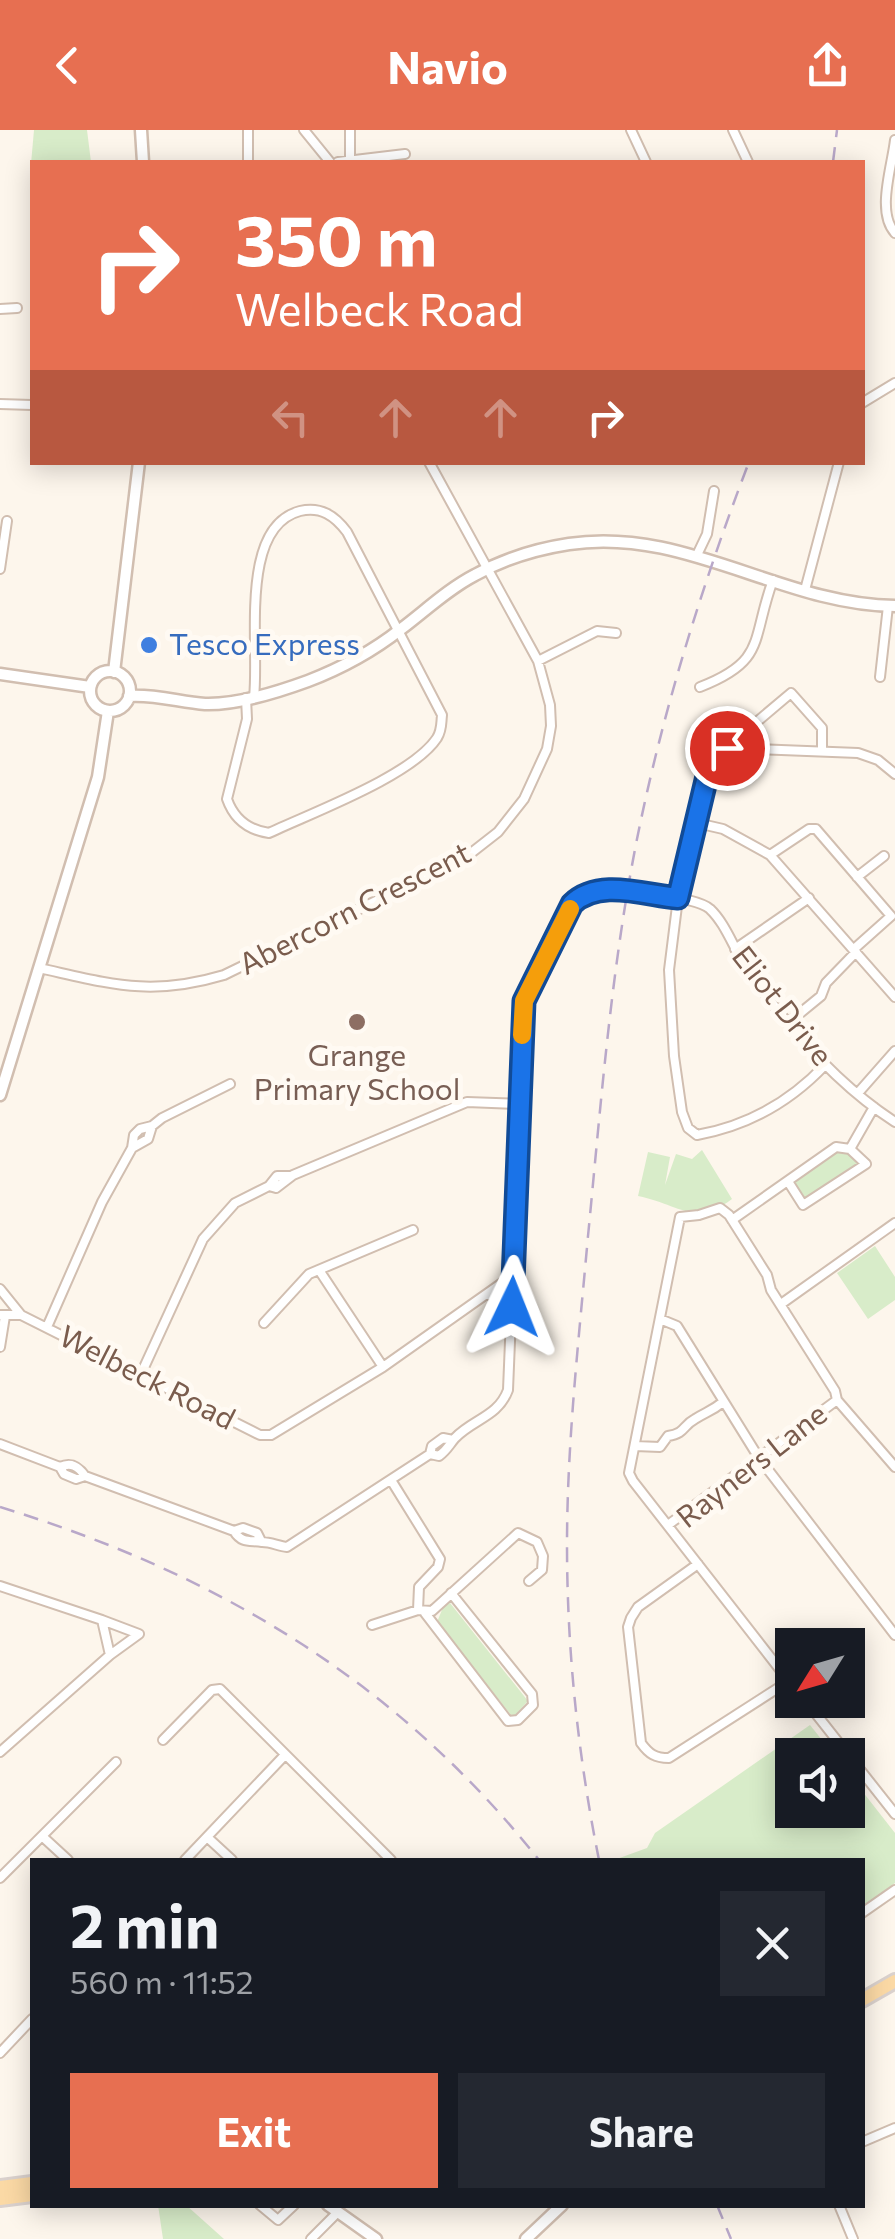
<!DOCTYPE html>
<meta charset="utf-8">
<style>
body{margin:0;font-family:Commissioner,sans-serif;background:#242831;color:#f1f3f6;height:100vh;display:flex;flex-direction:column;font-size:38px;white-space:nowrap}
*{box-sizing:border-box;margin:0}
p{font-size:32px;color:#9ea1a6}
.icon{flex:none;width:55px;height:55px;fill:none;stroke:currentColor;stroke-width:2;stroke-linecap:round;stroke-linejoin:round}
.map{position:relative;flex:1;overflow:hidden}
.side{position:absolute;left:30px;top:1728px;width:835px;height:350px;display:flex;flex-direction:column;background:#171b24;border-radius:0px;box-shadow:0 5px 25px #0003}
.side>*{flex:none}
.guide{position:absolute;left:30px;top:30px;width:835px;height:305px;border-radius:0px;box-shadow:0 5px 25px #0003;background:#e76f51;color:#fff;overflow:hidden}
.needle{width:65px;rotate:233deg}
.tools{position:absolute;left:775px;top:1498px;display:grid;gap:20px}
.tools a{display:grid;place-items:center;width:90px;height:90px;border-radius:0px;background:#171b24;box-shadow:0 5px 25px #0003;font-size:50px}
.pin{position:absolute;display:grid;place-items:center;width:85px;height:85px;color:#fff;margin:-42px;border:5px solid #fff;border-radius:50%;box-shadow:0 2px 10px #0007}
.me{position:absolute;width:110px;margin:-55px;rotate:2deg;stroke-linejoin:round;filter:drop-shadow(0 0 8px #0008)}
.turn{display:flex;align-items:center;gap:35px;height:210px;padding:0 40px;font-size:45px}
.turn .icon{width:130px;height:130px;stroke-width:2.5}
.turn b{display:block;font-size:70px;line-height:85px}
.lanes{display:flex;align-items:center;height:95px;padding:0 40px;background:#0003;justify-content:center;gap:50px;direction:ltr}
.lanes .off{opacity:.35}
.round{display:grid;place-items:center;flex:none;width:105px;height:105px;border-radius:0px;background:#242831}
.headline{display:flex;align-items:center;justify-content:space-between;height:170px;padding:0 40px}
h1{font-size:60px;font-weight:700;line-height:75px}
.button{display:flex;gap:20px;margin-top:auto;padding:20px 40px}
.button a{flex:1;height:115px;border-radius:0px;background:#e76f51;color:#fff;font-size:40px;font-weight:700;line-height:115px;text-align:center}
.button a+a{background:#242831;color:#f1f3f6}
header{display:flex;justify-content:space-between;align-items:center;height:130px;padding:0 40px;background:#e76f51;color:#fff;font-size:45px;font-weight:700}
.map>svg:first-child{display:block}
</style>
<header><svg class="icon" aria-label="back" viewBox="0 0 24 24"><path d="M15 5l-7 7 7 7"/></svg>Navio<svg class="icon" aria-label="share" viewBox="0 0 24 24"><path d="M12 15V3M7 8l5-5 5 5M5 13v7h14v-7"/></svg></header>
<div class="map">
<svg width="895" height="2109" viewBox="0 0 895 2109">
<rect width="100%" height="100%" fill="#fdf6ec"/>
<path fill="#d8ecc9" d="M34,0H87L91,32H32L30,45Z
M844,1017L859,1033L808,1071L792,1050Z
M702,1020L732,1069C695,1097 678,1074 638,1066L648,1022L670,1027L665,1055L676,1024L692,1029Z
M875,1116L895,1147V1170L868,1189L837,1143Z
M450,1473L528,1571L515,1585H511L437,1492L444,1475Z
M810,1595L834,1625H792V1680H848V1643L895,1703V1753L863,1777L862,1730H614L647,1718L655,1703Z
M158,2075H186L224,2109H163Z"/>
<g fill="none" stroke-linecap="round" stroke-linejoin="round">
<g stroke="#d1beb0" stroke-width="12">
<path id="minor" d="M304,0L330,32
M631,0L646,32
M733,0L748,32
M895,10C892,37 876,82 895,103
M350,31V0
M248,32V0
M338,32L405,24
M0,179L17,178
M862,273L895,253
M0,274L32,275
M697,425L707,404L714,361
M0,439L7,391
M805,460L839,332
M538,531L597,501L616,503
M880,547L888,476
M700,557C767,531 751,510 773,450
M246,568L247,589L227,669C234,689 248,700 269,703C311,683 412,646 437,608C442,600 441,594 442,585L347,402C335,386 321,376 300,381C238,397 260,517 254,567
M754,618L753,595L791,563L822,598V621
M697,693L723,699L770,725L895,867
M770,725L809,699H816L891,786L854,819
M857,747L884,726
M735,819L809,768
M39,838C112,854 150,867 224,845L466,727L498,702L524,669L547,619L551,596L550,575L538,531L429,332
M788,893L821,866L826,853L856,822
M825,935C790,972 747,996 697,1005L688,998L682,982L674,926L669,840L678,768L709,639L713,627L727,618L858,623L878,630L895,644
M858,963L895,921
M132,1018L148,1009L152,996
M850,1019L874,977
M789,1053L803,1075L866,1034L850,1019
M269,1056L277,1046H291
M732,1090L836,1017L850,1019
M319,1140L383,1237
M0,1159L21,1185
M488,1164L512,1177
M781,1174L895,1093
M0,1185H21L260,1305H271L383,1237L512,1146
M660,1189L677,1196L759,1328L895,1505
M264,1193L309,1144L413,1100
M47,1197L102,1072L132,1018L134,1005L140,999L152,996L162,988L230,954
M0,1217L5,1186
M141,1244L203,1109L235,1073L269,1056L276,1058L293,1045L467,972L520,974
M837,1270L895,1337
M0,1314L60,1337L64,1344L76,1349L85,1346L234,1401C242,1414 250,1410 262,1412C271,1412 278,1416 287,1417L430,1324L439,1326C447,1320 449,1315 455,1308C473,1289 498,1287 508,1260L524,871L573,774C576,771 579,766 583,763C600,754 697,766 710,779C726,794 734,820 747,838C787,897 835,953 895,992
M635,1316L660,1317L668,1306C686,1303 682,1296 695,1289C706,1282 712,1281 723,1272
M430,1324L432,1316L443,1308L453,1310
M60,1337C71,1332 78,1336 85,1346
M391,1350L440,1429L438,1437L419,1457L418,1480L432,1481L518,1403L537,1412L543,1426L542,1440L529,1451
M668,1395L837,1270L835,1261L771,1160L767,1145L729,1085L720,1078L699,1085L680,1087L629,1343L633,1351L792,1555
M234,1401L243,1398L257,1403L261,1411
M698,1434L638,1477L631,1488L628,1497L641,1613C649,1624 655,1628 669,1628L789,1551
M0,1456L102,1490L110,1525L0,1622
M425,1483L508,1591L518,1590L533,1575L532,1564L451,1463
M102,1490L139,1504L110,1525
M372,1495L418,1480
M805,1570L895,1684
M163,1610L212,1560L220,1559L391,1730
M43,1707L68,1730
M207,1707L232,1730
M185,1730L284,1626
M0,1748L116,1632
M862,1783L895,1760
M0,1923L32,1889
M862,2012L895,1998
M260,2075L278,2090L294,2075
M839,2075L853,2109
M311,2109L338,2082"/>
</g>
<g stroke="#d1beb0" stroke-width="15">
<path id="tertiary" d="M141,0L143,32
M90 561a20 20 0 1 1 40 0a20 20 0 1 1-40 0Z
M114,542L139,332
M0,544L90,557
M129,566C154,564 180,572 205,574C238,575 278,562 308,551C342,538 373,521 401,499C425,481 448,459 475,445C504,429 536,419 569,414C684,396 782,475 895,476
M0,965L98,647L108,581
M328,2075L376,2109
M526,2109L562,2075"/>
</g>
<g stroke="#dad1cd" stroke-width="18">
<path id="primary" d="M862,1870L895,1851
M0,2057L32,2053
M0,2069L32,2065"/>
</g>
<use href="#minor" stroke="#fff" stroke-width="8"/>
<use href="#tertiary" stroke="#fff" stroke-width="10"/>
<use href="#primary" stroke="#fbd9a5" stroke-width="12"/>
<path stroke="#b9a8c9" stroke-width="2.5" stroke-dasharray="15 10" stroke-linecap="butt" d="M833,32L837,0
M0,1377C216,1443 397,1551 539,1730
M599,1730C578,1626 567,1521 567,1415C567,1312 579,1208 588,1106C601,973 611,840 637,709C663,580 702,455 749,332
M717,2075L731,2109"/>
</g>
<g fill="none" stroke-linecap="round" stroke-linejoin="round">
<g stroke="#114b97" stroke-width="25">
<path id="route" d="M512,1177L524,871L572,774C599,748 644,765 678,768L709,638L714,627L727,618"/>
</g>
<use href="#route" stroke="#1a73e8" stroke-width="18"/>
<path stroke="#f59e0b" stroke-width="18" d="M522,905L524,871L570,779"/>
</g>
<circle fill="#3f7fe0" stroke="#fffaf3" stroke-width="4" cx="149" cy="515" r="10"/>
<circle fill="#8d6e63" stroke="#fffaf3" stroke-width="4" cx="357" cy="892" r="10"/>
<g text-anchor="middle" stroke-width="10" stroke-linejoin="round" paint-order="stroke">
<g font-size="30" fill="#366cbe" stroke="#fffaf3" text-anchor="start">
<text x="169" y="525">Tesco Express</text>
</g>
<g font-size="30" fill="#7a5c4d" stroke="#fffaf3">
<text transform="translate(355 779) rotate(-27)" y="10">Abercorn Crescent</text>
<text transform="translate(782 876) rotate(52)" y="10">Eliot Drive</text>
<text transform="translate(147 1248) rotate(27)" y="10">Welbeck Road</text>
<text transform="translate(752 1336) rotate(-38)" y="10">Rayners Lane</text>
</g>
<g font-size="30" fill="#785e54" stroke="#fffaf3">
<text x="357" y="936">Grange<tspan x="357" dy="34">Primary School</tspan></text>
</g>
</g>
</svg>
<div class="tools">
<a><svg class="needle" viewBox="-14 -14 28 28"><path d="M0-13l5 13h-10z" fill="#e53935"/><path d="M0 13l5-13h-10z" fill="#9ea1a6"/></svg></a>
<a><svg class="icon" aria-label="sound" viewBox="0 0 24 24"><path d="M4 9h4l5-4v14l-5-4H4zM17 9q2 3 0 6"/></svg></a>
</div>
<div class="pin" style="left:727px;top:618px;background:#d93025"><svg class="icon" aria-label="arrive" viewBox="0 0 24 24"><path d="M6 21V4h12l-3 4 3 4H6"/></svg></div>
<svg class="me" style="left:512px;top:1177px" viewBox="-20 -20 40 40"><path d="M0-17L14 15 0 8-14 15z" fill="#1a73e8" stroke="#fff" stroke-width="4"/></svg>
<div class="guide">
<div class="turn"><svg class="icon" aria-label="right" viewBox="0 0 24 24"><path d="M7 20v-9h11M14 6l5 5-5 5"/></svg><div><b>350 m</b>Welbeck Road</div></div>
<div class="lanes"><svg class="icon off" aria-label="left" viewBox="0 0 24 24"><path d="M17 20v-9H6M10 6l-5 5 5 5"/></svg><svg class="icon off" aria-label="ahead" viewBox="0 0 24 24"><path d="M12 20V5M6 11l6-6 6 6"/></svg><svg class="icon off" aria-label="ahead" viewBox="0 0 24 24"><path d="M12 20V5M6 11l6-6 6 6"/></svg><svg class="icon" aria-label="right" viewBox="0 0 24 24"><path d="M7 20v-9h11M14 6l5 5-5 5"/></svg></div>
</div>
<section class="side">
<div class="headline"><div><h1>2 min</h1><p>560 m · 11:52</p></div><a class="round"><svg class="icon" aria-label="close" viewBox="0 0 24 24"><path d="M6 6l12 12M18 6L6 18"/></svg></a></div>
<div class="button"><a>Exit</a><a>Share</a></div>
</section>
</div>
